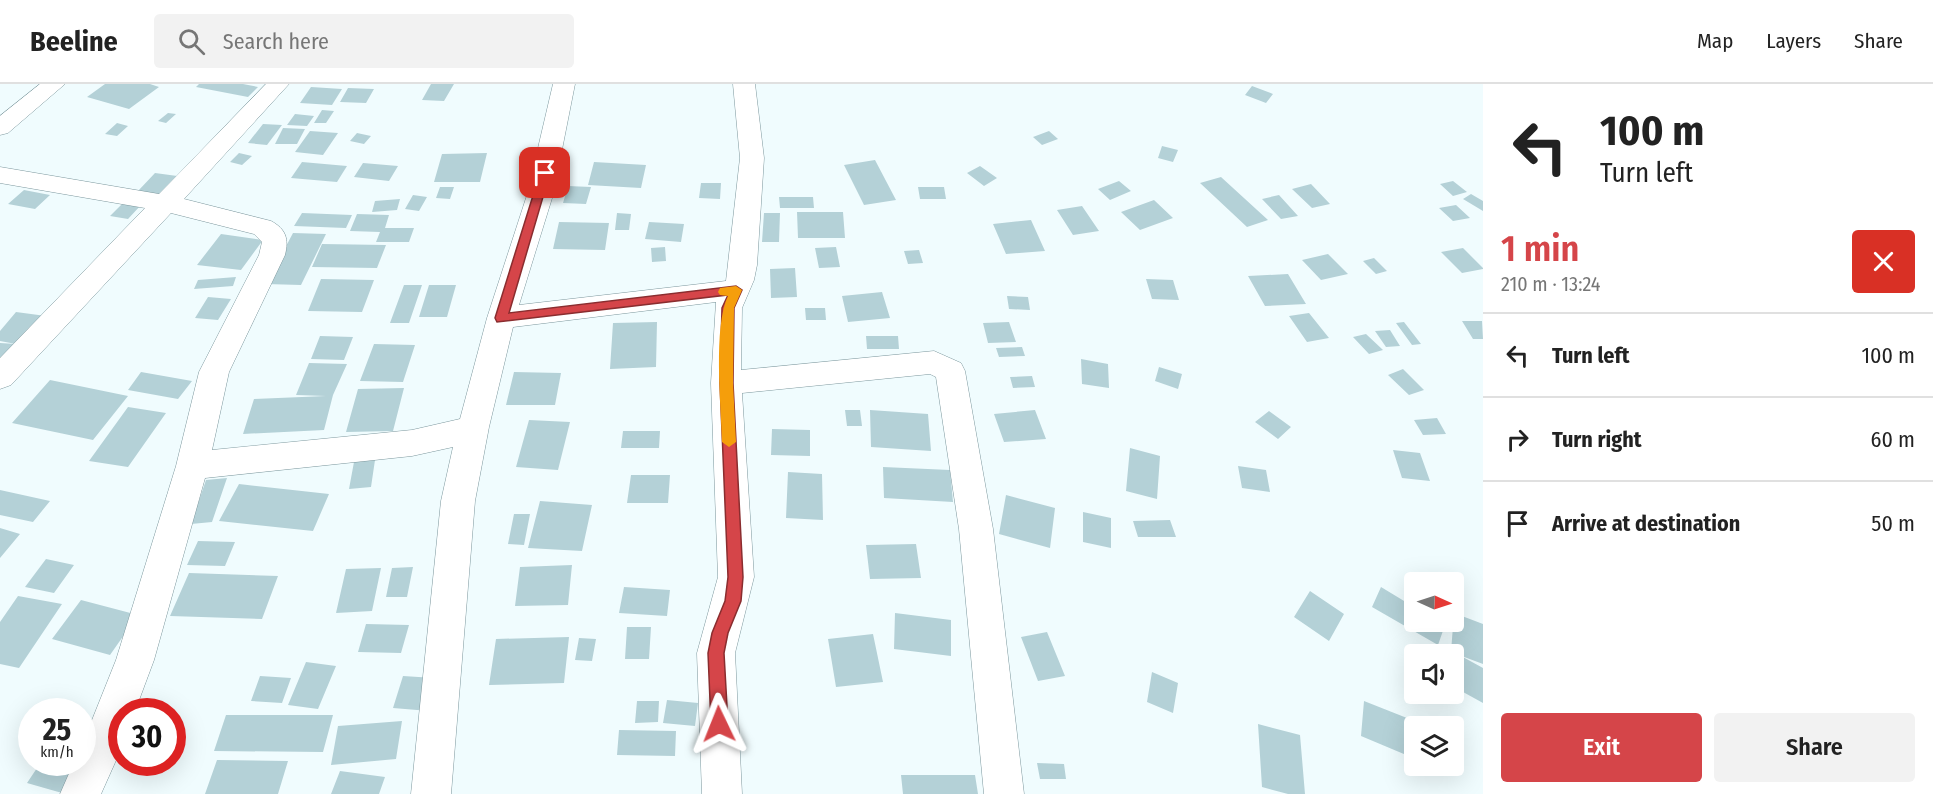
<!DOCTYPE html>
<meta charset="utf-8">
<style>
body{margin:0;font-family:"Fira Sans Condensed",sans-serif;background:#f2f2f2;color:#222;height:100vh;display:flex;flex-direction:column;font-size:22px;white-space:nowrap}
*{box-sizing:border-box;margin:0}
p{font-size:20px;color:#767676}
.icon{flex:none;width:33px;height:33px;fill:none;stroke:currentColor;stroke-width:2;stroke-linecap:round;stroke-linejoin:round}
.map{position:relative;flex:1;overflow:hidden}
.panel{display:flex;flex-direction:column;background:#fff;width:450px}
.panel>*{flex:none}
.hud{background:#fff;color:#222;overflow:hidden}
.needle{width:39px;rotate:93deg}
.controls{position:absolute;left:1404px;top:488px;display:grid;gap:12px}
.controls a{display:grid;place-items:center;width:60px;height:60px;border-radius:6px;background:#fff;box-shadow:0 6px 24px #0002;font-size:30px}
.speed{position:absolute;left:18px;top:614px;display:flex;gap:12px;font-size:30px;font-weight:700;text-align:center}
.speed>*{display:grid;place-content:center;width:78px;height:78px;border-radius:50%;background:#fff;box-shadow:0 6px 24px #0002;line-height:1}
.speed small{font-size:15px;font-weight:400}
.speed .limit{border:9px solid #d22;background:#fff;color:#111}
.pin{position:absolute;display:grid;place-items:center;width:51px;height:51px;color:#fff;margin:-26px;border-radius:12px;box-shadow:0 3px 9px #0006}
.me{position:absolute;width:66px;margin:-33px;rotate:358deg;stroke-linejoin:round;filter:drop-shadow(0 0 4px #0008)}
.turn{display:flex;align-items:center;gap:21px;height:126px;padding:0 18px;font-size:27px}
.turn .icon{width:78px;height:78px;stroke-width:2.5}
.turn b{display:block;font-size:42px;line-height:51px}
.round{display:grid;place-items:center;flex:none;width:63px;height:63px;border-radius:6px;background:#f2f2f2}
.summary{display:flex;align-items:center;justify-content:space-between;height:102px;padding:0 18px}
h1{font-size:36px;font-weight:600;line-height:45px;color:#d54549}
.action{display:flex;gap:12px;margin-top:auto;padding:12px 18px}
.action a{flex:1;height:69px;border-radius:6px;background:#d54549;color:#fff;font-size:24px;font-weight:600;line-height:69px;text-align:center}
.action a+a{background:#f2f2f2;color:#222}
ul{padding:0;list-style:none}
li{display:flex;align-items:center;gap:18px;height:84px;padding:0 18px;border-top:2px solid #e0e0e0}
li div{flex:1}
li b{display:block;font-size:22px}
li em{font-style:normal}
header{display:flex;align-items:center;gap:36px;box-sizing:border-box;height:84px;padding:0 30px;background:#fff;border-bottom:2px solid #e0e0e0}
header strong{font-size:28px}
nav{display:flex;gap:33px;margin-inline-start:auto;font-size:21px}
.search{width:420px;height:54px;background:#f2f2f2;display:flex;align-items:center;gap:15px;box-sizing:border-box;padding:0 21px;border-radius:6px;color:#767676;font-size:22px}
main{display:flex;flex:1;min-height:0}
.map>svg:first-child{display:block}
</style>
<header>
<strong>Beeline</strong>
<div class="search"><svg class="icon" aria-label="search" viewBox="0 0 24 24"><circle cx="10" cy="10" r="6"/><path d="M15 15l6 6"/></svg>Search here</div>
<nav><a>Map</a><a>Layers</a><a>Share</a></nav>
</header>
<main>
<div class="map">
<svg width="1483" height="710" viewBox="0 0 1483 710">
<rect width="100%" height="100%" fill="#f0fcfe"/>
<path fill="#b4d1d7" d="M105,0H150L159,3L129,25L87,13Z
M199,0H243L258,3L248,13L196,3Z
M431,0H454L444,17L422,16Z
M1252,2L1273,10L1266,19L1245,11Z
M311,3L342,5L332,21L300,19Z
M348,4L374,5L366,19L340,18Z
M322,26L334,27L326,39H314Z
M168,29L176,30L166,39L158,37Z
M295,30L314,32L307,42L287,41Z
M117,39L128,42L117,52L105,50Z
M263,40L282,41L267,61L248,59Z
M283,44L305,45L297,60H275Z
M310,47L338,49L323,71L295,68Z
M1049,47L1058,55L1042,61L1033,53Z
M357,49L371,52L364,60L350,57Z
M1162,62L1178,66L1173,78L1158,74Z
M239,69L252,72L242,81L230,78Z
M487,69L480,98H434L442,70Z
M875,76L896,116L864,121L844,81Z
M302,78L347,82L337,98L291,94Z
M594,78L646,81L641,104L588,101Z
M363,79L398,82L389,97L354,93Z
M980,82L997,94L984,102L967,89Z
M155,89L192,94L176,113L138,107Z
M1221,93L1268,136L1247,143L1200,99Z
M1119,97L1131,107L1110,116L1098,105Z
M1453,97L1467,108L1453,112L1440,100Z
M701,99H721L720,115L699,114Z
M1311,100L1330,120L1312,124L1292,105Z
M568,102L591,103L586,120L563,119Z
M440,103H454L450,115L436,114Z
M918,103H944L946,115H920Z
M24,106L50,111L35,125L8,120Z
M1471,110L1483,117V127L1463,115Z
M413,111L427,113L419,127L405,125Z
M1279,111L1298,132L1281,135L1262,115Z
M779,113H813L814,124H780Z
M400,115L397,126L372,128L375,117Z
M1154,116L1173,134L1140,146L1121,128Z
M123,119L141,121L128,135L110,132Z
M1456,121L1470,134L1453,137L1439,124Z
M1082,122L1099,147L1073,151L1057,126Z
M797,128H843L845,154H798Z
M302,129L352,131L346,144L294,142Z
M617,129L631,130L629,146H615Z
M764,129H780L779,158H762Z
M357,130L389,131L385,144H414L409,158H376L380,148L350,147Z
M1031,136L1045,167L1006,170L993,140Z
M559,138L609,139L605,166L553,165Z
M649,138L684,140L681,158L645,155Z
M293,149L326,150L301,201L266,200Z
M221,150L263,156L241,186L197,181Z
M322,160L386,161L377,184L312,183Z
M665,163L666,177L652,178L651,164Z
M836,163L840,183L819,184L815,164Z
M1463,164L1483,184V185L1462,189L1441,168Z
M919,166L923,179L908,180L904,167Z
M1328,170L1348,190L1321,196L1302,176Z
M1374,174L1387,187L1376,190L1363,177Z
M795,184L797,213L771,214L770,185Z
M1288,190L1306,220L1265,222L1248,192Z
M236,193L233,202L194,205L198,196Z
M321,195L374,196L362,228L308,227Z
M1146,195L1173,196L1179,216L1152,215Z
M404,201H422L409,239H390Z
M429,201H456L447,233H419Z
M882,208L890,234L848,238L842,212Z
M1007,212L1028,213L1030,226L1009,225Z
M208,213L231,215L218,236L195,234Z
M805,224H825L826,236H806Z
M16,228L46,232L0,292V259L16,260L0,257V247Z
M1309,229L1329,254L1307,258L1289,232Z
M1462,237H1482L1483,255H1473Z
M657,238L656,283L610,285L613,239Z
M1009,238L1016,258L988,259L983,239Z
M1404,238L1421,260L1412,261L1396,239Z
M1390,246L1400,262L1386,263L1375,247Z
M1366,250L1383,266L1369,270L1353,253Z
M320,252L353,253L344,276L311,275Z
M866,252H898L899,265H867Z
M374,260L415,261L403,298L360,297Z
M1022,263L1025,272L999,273L996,264Z
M1081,275L1108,280L1109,304L1082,300Z
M309,279L347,280L333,311L324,346L243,350L254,315L326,312L296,311Z
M1159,283L1182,290L1178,305L1155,297Z
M1403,285L1424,306L1409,311L1388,291Z
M141,288L192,297L178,315L128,306Z
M514,288L561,289L555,321H506Z
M1032,292L1035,303L1013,304L1010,293Z
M50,296L128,312L93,356L12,339Z
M404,304L393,347L346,348L358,305Z
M128,323L166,329L128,383L89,377Z
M845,326H860L862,342H847Z
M870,326L928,330L931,367L871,363Z
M1035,326L1046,355L1004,358L994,330Z
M1269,327L1291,343L1278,355L1255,338Z
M1437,334L1446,350L1423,351L1414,336Z
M529,336L570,338L558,386L516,383Z
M772,345L810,346V372L771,371Z
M623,347H660L659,364H621Z
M1130,364L1160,372L1157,415L1126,407Z
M1393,366L1420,369L1430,397L1402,394Z
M375,376L371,403L349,405L354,378Z
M1238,382L1266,386L1270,408L1242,404Z
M883,383L950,386L953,418L884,414Z
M788,388L822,390L823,436L786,434Z
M631,391H670L668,419H627Z
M227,394L212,438L191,440L206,396Z
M239,400L329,410L313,447L219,437Z
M0,406L50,417L33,438L0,431Z
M1006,411L1055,424L1050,464L999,450Z
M540,417L592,421L582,467L528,464Z
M1083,428L1111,434V464L1083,458Z
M514,430H530L524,461L508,460Z
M1170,436L1176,453H1138L1133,437Z
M0,444L20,450L0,474Z
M198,457L235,458L225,482L187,481Z
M916,460L921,494L870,495L866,461Z
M46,475L74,481L54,509L25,503Z
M572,481L568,521L515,522L520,483Z
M413,483L407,513H386L392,484Z
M381,484L372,527L336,529L346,485Z
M189,489L278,492L262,535L170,532Z
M624,503L670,506L667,532L619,529Z
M1381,503L1414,523V537H1439L1445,541L1438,561L1372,523Z
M1310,507L1344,530L1329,557L1294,533Z
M18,512L62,520L19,584L0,580V538Z
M81,516L138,531L110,571L52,555Z
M895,529L951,536V572L894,565Z
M1454,529L1483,540V580L1451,568Z
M366,540L409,541L401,569L358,568Z
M627,543H651L649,575H625Z
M1047,548L1065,592L1038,597L1021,553Z
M873,550L883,598L836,603L828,555Z
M569,553L564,599L489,601L496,555Z
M579,554L596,555L592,577L575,576Z
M1461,572L1483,584V619L1454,603Z
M306,578L336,582L318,625L288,621Z
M1152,588L1178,599L1173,629L1147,618Z
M260,592L291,594L282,619L251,617Z
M403,592L450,595L441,628L393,624Z
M667,616L698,619L695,642L663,639Z
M637,617H659L658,638L635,639Z
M1364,617L1412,636L1411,673L1361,652Z
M226,631H333L323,668L214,667Z
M402,637L396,675L331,681L338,642Z
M1258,640L1300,651L1305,710H1288L1262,703Z
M619,646L676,647L675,672L617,671Z
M217,676L288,677L278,710H205Z
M41,678H82L62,709L27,699Z
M1037,679L1064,680L1066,695H1040Z
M340,687L385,693L379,710H331Z
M901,691H975L978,710H903Z"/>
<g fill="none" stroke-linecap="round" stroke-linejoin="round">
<g stroke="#7c979d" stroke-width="1">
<path id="minor" d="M40,0H65L8,49L0,51V32Z
M266,0H289L184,115L271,137C286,145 289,155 285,171L229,288L212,366L412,346L460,335L487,234L527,111L553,0H575L553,111L519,221L726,197L740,74L733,0H755L764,74L757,181L754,196L742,224L741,286L934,267L961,279L965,287L993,445L1024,710H984L959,445L936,293L930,290L742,309L754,493L735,569L742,710H702L697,569L718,493L711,299L716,218L513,243L489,343L475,417L451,710H411L441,417L453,363L412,372L205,394L154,576L135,627H122V663L101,710H60L74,678H82V661L116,576L176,382L199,288L259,171L262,158L254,150L171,129L11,301L0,305V274L145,124L0,99V83L159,110Z"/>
</g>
<use href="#minor" fill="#fff" fill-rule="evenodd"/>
</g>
<path fill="#d54549" stroke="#8a2d2f" stroke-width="1.5" d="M545,85L550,89L509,229L736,202L742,206L734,224L733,299L743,493L741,517L728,549L724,569L728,640L725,646L719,648L713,646L711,640L708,569L712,549L725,517L728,493L720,299L722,224L728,211L497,238L495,234L540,89Z"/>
<path fill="#f59e0b" d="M736,202L742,206L734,224L733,299L736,358L729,363L722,358C721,320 713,243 728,212L720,211L718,208L720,204Z"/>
</svg>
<div class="controls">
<a><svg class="needle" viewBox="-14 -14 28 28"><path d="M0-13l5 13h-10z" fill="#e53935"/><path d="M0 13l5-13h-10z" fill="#767676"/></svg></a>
<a><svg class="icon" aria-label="sound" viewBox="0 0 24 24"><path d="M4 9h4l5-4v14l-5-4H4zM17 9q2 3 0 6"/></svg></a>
<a><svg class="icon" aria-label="layers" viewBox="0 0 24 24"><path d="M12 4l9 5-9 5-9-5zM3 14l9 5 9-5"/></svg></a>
</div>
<div class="speed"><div>25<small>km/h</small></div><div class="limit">30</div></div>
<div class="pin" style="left:545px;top:89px;background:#d93025"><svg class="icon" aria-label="arrive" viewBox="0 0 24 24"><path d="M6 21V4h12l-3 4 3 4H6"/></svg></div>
<svg class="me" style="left:719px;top:640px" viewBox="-20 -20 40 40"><path d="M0-17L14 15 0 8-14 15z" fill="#d54549" stroke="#fff" stroke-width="4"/></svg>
</div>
<section class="panel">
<div class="hud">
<div class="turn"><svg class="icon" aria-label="left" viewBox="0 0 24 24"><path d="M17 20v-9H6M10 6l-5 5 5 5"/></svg><div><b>100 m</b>Turn left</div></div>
</div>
<div class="summary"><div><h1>1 min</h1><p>210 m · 13:24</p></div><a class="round" style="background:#d93025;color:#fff"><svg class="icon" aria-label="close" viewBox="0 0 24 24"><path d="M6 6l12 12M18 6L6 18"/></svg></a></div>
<ul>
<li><svg class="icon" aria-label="left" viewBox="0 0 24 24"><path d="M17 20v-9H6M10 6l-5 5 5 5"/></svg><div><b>Turn left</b></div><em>100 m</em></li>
<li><svg class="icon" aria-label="right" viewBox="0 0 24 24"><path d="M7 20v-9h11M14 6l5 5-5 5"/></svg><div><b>Turn right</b></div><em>60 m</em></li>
<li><svg class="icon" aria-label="arrive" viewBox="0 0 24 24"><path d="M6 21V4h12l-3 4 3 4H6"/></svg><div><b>Arrive at destination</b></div><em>50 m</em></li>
</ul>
<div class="action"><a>Exit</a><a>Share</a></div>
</section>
</main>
